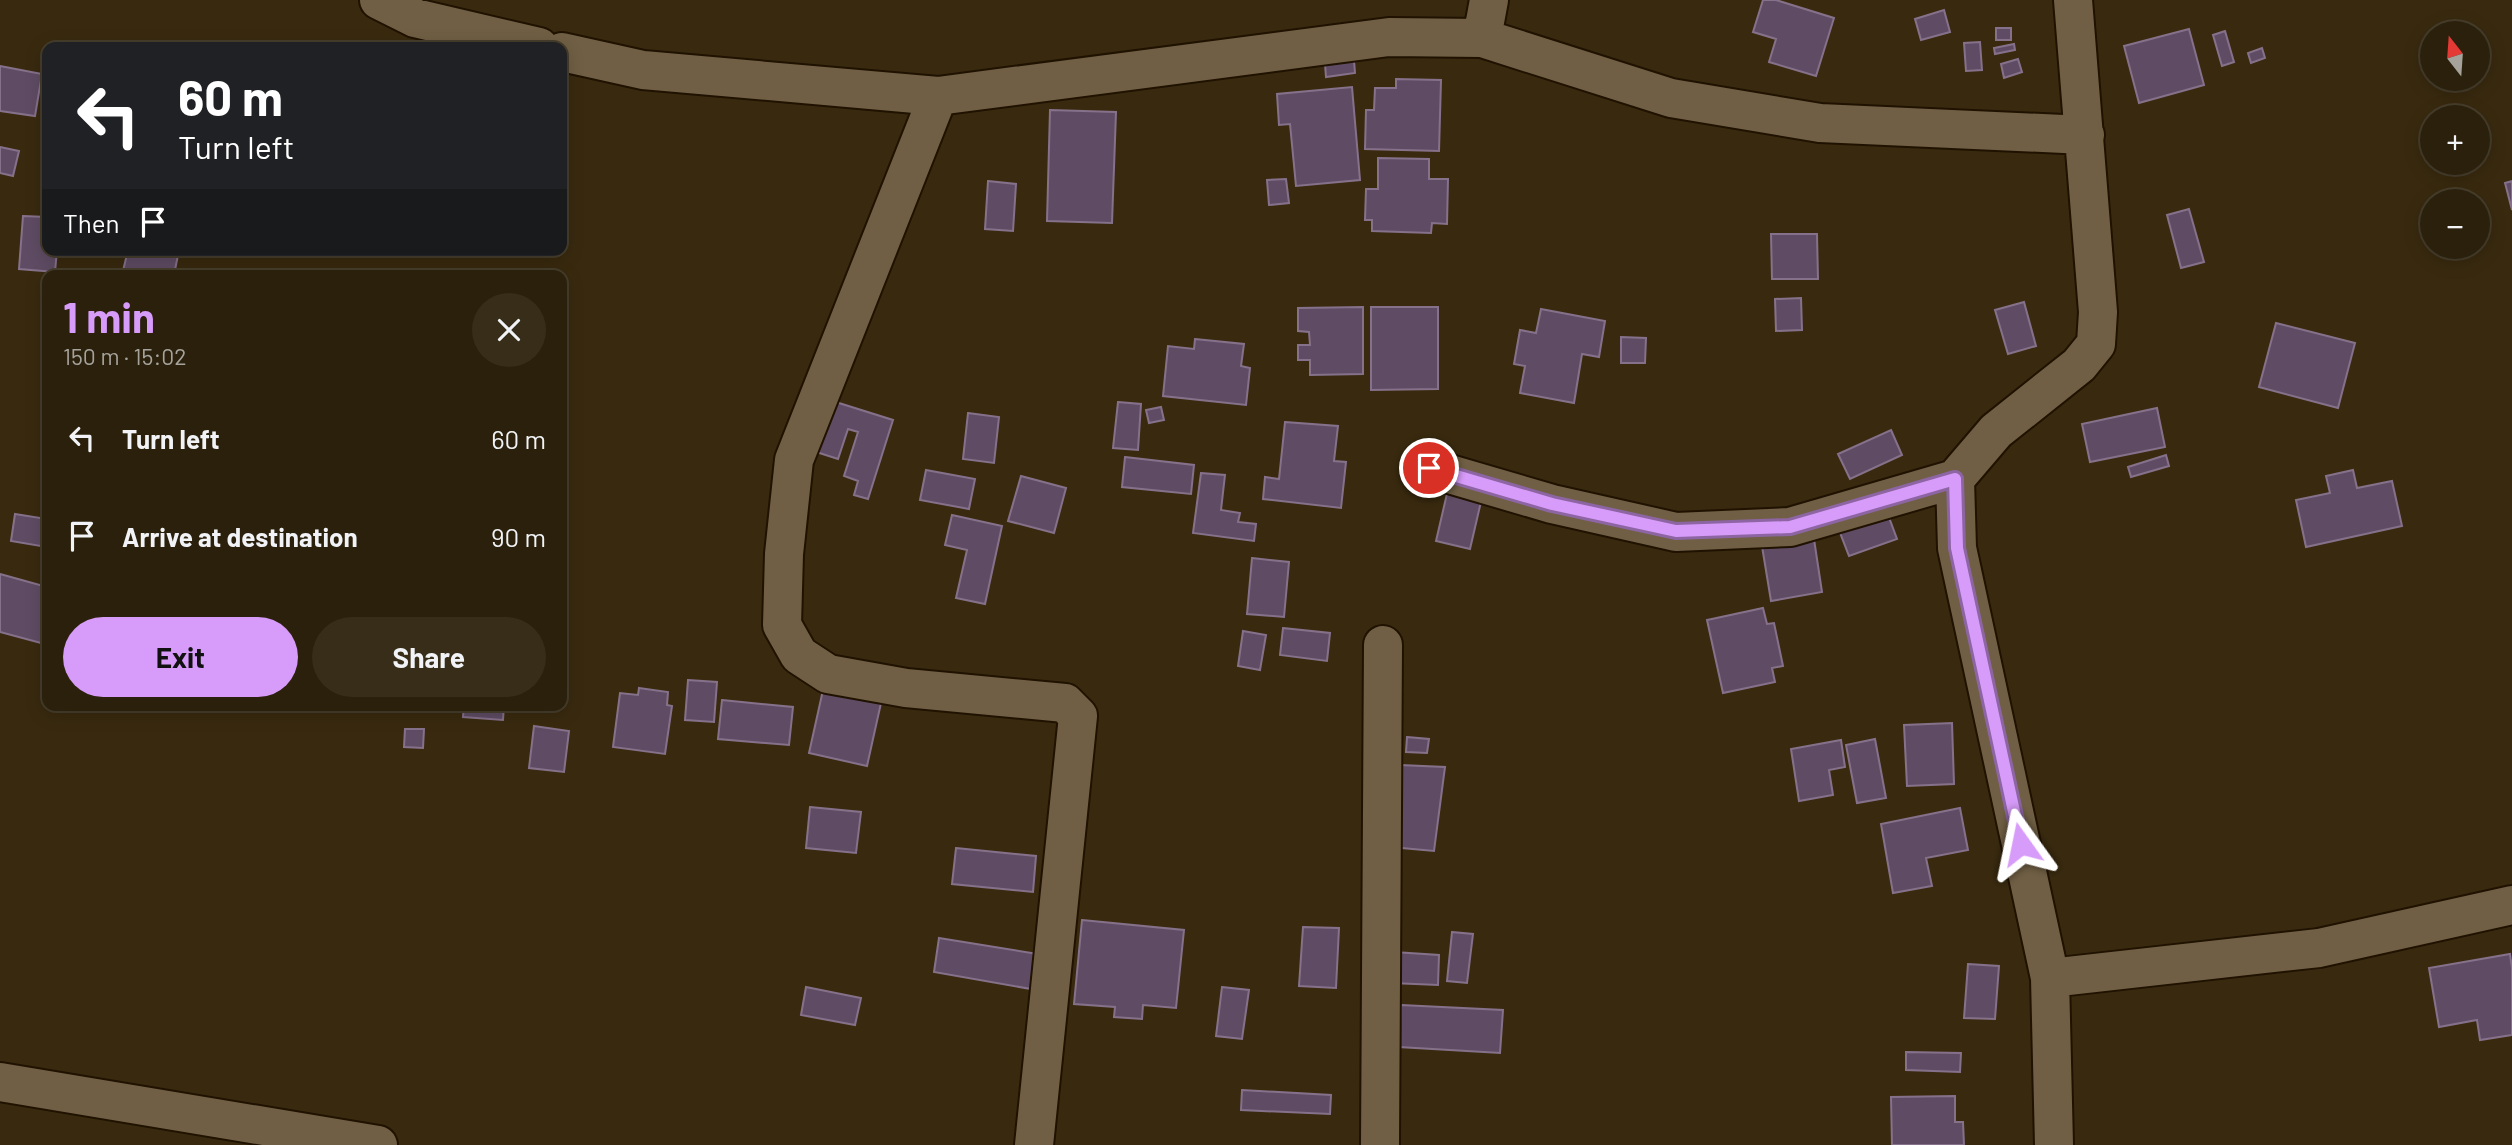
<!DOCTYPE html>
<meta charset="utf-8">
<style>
body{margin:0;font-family:Barlow,sans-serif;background:#372d19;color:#f1f3f6;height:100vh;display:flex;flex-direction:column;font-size:26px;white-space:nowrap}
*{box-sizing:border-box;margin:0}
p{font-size:23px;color:#a6a39d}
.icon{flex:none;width:38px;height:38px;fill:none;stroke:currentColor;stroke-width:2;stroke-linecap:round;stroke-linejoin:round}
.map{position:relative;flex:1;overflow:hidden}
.panel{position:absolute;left:42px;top:270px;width:525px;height:441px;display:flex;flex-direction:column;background:#2b200b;border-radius:14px;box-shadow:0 4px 18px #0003,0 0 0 2px #473e2c}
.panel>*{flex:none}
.guide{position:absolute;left:42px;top:42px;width:525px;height:214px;border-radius:14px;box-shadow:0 4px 18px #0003,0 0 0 2px #473e2c;background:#202124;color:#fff;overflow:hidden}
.needle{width:46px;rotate:343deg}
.fabs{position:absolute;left:2420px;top:21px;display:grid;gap:14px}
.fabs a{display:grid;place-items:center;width:70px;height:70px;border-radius:50%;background:#2b200b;box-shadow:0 4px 18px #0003,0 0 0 2px #473e2c;font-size:35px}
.pin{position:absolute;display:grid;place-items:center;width:60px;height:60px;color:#fff;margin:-30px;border:4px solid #fff;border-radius:50%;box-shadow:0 2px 7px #0007}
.me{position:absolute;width:77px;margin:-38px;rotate:348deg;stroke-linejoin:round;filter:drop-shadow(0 0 5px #0008)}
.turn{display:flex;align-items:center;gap:24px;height:147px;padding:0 21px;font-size:32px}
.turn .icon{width:91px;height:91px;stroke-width:2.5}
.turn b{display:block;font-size:49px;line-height:60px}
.then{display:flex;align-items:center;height:66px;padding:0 21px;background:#0003;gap:14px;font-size:26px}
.round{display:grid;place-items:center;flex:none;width:74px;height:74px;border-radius:37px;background:#372d19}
.summary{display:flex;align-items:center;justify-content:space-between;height:119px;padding:0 21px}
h1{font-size:42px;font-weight:700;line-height:52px;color:#d79bf9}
.action{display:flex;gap:14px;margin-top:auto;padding:14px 21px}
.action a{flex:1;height:80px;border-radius:42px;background:#d79bf9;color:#111;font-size:28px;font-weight:700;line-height:80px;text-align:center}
.action a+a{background:#372d19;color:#f1f3f6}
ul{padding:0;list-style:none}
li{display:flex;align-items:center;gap:21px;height:98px;padding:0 21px}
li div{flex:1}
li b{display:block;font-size:26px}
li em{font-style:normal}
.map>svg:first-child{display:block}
</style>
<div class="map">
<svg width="2512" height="1145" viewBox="0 0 2512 1145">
<rect width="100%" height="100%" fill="#392a0f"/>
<path fill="#5f4c64" stroke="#86718b" stroke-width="2" d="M1763,0H1776L1834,18L1816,76L1769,62L1776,39L1753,32Z
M1944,10L1950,32L1921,40L1915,19Z
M1996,28H2011V40H1996Z
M2189,29L2204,85L2139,103L2124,46Z
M2225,31L2234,62L2222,66L2213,35Z
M1980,42L1982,70L1966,71L1964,43Z
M2014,44L2015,50L1995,54L1994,48Z
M1353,48L1355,73L1326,77L1324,51Z
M2262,48L2265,58L2251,63L2248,53Z
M2018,59L2022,72L2004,78L2001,64Z
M0,66L42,74L35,116L0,111Z
M1396,79L1441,80L1439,151L1365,149L1366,110H1374L1375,88H1396Z
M1352,87L1360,180L1296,186L1290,124L1279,125L1277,94Z
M1050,110L1116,112L1112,223L1047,221Z
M0,147L19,151L13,176L0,173Z
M1378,158L1429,159V179H1448L1447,224L1432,223L1431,233L1372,231V220H1365L1366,189H1378Z
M1286,179L1289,203L1269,205L1267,180Z
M988,181L1016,184L1013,231L985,229Z
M2512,181V210L2505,183Z
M2189,209L2204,262L2181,268L2167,215Z
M23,216L47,217V250H57L55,272L19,269Z
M1771,234H1817L1818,279H1772Z
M128,250H179L174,275H122Z
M1801,298L1802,330L1776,331L1775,299Z
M2024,302L2036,346L2008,354L1995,310Z
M1363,307V374L1310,375V360H1298V345H1310L1309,332L1298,331V308Z
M1371,307H1438V389L1371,390Z
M1541,309L1605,321L1599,357L1582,354L1574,403L1520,393L1525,366L1514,364L1520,330L1536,333Z
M2276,323L2355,343L2338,408L2259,387Z
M1621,337L1646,338L1645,363H1621Z
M1195,339L1244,344L1241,366L1250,368L1246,405L1163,396L1168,346L1194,349Z
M823,398L893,420L868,499L854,495L858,481L844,476L858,432L848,429L838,459L807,449Z
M1118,402L1141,404L1138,450L1113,448Z
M1161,407L1164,420L1149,423L1146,410Z
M2157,408L2165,447L2090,462L2082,424Z
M968,413L999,417L994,463L963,459Z
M1285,422L1338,426L1334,461L1346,462L1341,508L1263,499L1265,477L1279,479Z
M1891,430L1902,455L1850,479L1838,454Z
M2166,455L2169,466L2131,477L2128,467Z
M1125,457L1194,465L1191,494L1122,487Z
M926,470L975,479L969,509L920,500Z
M2353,470L2357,488L2392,481L2402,526L2306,547L2296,500L2330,493L2326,476Z
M1201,473L1225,475L1221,510L1240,513L1238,522L1256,524L1254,541L1193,533Z
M1021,476L1066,488L1054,533L1008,521Z
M1449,485L1483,493L1470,549L1436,541Z
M1887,512L1897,539L1849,556L1839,530Z
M15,514L47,519V567L44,566L47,547L11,541Z
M952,515L1002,526L985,604L956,598L967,550L945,545Z
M1812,526L1822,592L1771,601L1760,534Z
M1252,558L1289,562L1284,617L1247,614Z
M0,574L47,587V623L41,643L0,632Z
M1763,608L1767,624L1774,623L1783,666L1772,668L1775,682L1723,693L1707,620Z
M1283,628L1330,633L1327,661L1280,655Z
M1243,631L1266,635L1260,670L1238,666Z
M688,680L717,682L714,722L685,720Z
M639,688L668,692L667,705L672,706L665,754L613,747L620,693L638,695Z
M823,690L881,703L867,766L809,753Z
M722,700L793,707L789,745L718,739Z
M464,705H504L503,720L463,717Z
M520,705H551L550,709Z
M1952,723L1954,784L1907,786L1904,725Z
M534,726L569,731L564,772L529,768Z
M405,729H424L423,748L404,747Z
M1407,737L1429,739L1427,753L1406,752Z
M1875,739L1886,798L1857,803L1846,745Z
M1841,740L1845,767L1829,770L1833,795L1799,801L1791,749Z
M1400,765L1445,767L1434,851L1391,847Z
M810,807L861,812L856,853L806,848Z
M1960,808L1968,850L1926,858L1932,886L1893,893L1881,824Z
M956,848L1036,856L1033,892L952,884Z
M1082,920L1184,930L1176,1008L1143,1005L1142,1019L1114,1017L1115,1007L1074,1004Z
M1303,927L1339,928L1336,988L1299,986Z
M1452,932L1473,934L1467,983L1447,981Z
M939,938L1038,954L1031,989L934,972Z
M1394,952L1439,955L1438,985L1392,983Z
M2510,954L2512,968V1035L2480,1040L2477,1020L2439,1027L2429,968Z
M1968,964L1999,966L1995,1019L1964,1018Z
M806,987L861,998L855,1025L801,1015Z
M1222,987L1249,990L1242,1039L1216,1036Z
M1401,1005L1503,1010L1500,1053L1399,1047Z
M1906,1052L1961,1053L1960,1072L1906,1070Z
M1242,1090L1331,1095L1330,1114L1241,1110Z
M1955,1096V1122H1963L1964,1145H1892L1891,1097Z"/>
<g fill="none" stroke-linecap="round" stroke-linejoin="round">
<g stroke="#201200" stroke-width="42">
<path id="minor" d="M379,0L415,18L539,47
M1482,38L1489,0
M562,52L643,70L938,96L1389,37L1482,38L1671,98L1820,123L2085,135
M938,96L794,460L784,554L782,625L799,655L828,674L906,688L1065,703L1078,716L1034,1145
M1429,468L1552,504L1676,532L1790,527L1955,479
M2050,978L2319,948L2512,905
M0,1082L378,1145
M1380,1145L1383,645
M2054,1145L2050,978L1957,548L1955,479L1996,431L2079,365L2096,344L2098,312L2073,0"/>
</g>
<use href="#minor" stroke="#705f44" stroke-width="38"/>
</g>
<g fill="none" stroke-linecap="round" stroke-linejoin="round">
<g stroke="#8c65a2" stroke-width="18">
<path id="route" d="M1429,468L1552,504L1676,531L1790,527L1955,479L1957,548L2021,844"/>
</g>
<use href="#route" stroke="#d79bf9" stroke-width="12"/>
</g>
</svg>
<div class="fabs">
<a><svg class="needle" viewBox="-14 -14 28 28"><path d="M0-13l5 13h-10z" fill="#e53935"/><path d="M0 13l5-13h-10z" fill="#a6a39d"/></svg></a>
<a>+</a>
<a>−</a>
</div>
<div class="pin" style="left:1429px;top:468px;background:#d93025"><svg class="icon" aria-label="arrive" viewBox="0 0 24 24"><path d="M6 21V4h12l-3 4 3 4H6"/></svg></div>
<svg class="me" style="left:2021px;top:844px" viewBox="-20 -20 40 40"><path d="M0-17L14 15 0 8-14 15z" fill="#d79bf9" stroke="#fff" stroke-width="4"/></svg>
<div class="guide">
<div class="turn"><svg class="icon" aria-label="left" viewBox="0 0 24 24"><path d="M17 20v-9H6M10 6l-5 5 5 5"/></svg><div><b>60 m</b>Turn left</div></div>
<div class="then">Then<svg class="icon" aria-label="arrive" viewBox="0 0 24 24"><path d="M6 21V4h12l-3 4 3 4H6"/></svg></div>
</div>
<section class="panel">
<div class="summary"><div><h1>1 min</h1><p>150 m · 15:02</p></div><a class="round"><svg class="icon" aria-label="close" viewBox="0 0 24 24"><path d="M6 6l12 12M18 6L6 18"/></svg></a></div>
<ul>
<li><svg class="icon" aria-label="left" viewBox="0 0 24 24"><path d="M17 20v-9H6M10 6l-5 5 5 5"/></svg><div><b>Turn left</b></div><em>60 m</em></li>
<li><svg class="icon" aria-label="arrive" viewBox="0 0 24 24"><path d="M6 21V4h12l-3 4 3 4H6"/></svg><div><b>Arrive at destination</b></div><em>90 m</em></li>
</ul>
<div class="action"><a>Exit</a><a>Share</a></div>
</section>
</div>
